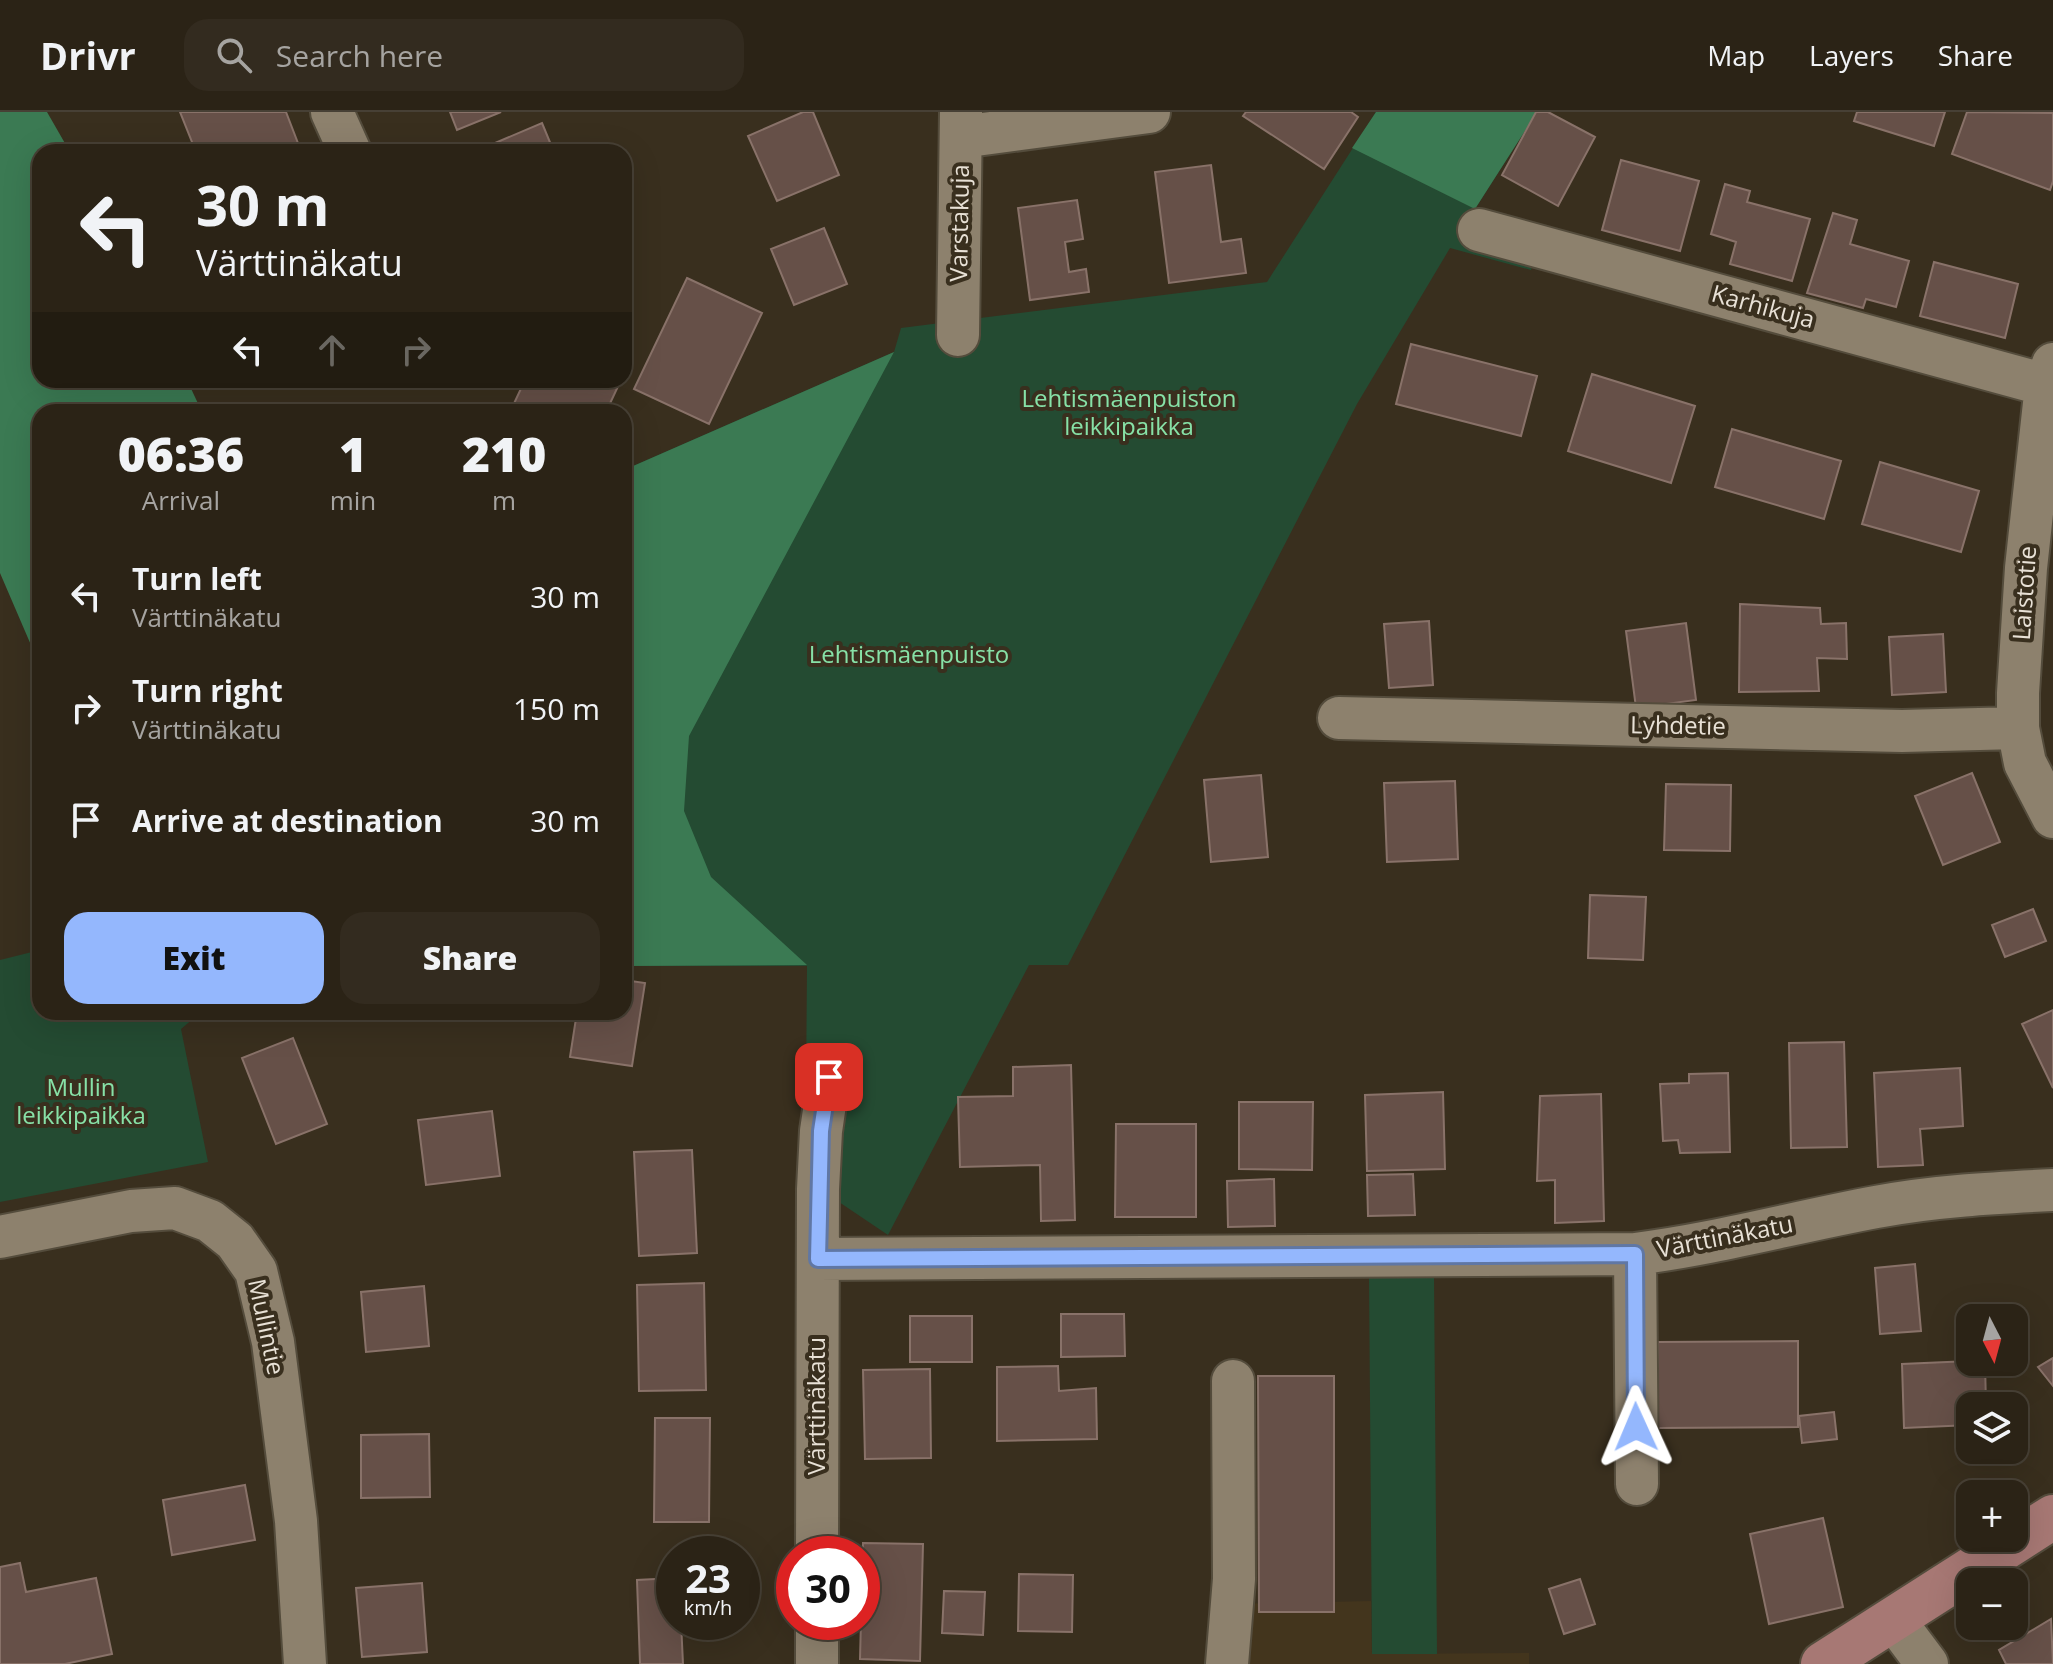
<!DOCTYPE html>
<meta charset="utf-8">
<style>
body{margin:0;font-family:"Open Sans",sans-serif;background:#332b1f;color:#f1f3f6;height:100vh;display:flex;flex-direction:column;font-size:30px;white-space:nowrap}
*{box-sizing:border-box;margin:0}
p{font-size:26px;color:#a6a4a1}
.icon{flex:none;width:44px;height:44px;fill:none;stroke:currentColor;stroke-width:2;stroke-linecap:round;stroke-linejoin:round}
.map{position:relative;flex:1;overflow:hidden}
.drawer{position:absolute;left:32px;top:292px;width:600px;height:616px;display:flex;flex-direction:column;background:#2b2316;border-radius:24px;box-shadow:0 8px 32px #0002,0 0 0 2px #474035}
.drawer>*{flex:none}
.guide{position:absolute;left:32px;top:32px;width:600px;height:244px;border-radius:24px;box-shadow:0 8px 32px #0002,0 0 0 2px #474035;background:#2b2316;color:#f1f3f6;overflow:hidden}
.needle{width:52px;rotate:174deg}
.controls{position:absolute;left:1956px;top:1192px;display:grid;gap:16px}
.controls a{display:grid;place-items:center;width:72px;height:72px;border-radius:16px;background:#2b2316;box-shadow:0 8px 32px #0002,0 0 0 2px #474035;font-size:40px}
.speed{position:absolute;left:656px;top:1424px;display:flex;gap:16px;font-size:40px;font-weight:700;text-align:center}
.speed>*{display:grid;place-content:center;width:104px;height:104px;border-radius:50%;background:#2b2316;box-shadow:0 8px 32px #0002,0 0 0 2px #474035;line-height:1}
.speed small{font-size:20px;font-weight:400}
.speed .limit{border:12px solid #d22;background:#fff;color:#111}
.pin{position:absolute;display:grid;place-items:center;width:68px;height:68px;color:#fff;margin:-34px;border-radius:16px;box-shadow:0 4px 12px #0006}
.me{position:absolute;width:88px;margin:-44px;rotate:359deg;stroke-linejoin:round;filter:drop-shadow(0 0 6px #0008)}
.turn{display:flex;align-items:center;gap:28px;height:168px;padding:0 32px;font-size:36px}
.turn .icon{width:104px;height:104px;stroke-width:2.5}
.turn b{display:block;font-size:56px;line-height:68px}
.lanes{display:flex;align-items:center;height:76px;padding:0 32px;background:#0003;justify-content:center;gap:40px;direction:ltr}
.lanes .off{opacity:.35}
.eta{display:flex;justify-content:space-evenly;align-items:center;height:136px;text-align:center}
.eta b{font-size:48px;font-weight:800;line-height:56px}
.primary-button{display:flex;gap:16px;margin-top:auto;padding:16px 32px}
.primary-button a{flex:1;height:92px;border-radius:24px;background:#94b7fd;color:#111;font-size:32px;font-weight:800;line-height:92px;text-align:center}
.primary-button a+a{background:#332b1f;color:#f1f3f6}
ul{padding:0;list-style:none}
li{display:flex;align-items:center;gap:24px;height:112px;padding:0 32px}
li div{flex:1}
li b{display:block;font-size:30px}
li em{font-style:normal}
header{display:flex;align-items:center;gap:48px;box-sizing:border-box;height:112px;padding:0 40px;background:#2b2316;border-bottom:2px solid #474035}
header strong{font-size:38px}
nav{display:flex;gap:44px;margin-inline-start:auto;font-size:28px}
.search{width:560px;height:72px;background:#332b1f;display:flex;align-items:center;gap:20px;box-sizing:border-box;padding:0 28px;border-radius:24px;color:#a6a4a1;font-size:30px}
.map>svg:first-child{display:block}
</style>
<header>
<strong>Drivr</strong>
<div class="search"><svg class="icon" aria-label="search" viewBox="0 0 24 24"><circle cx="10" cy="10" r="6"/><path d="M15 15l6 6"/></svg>Search here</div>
<nav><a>Map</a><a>Layers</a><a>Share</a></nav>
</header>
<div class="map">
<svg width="2053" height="1552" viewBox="0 0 2053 1552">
<rect width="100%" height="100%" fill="#392f1e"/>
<path fill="#43351d" d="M1371,1489L1372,1542L1529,1541V1552H1235L1230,1492Z"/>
<path fill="#244b32" d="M1376,0H1537L1475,97L1543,116L1531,158L1450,136L1357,292L1068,853H1029L888,1123L839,1090L806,975L807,854H624V358L894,240L901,216L1267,170Z
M40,838V900H201L181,917L208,1050L0,1090V848Z
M1434,1162L1437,1542H1372L1369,1163Z"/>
<path fill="#3b7a53" d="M0,0H47L70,40H40V268H187L202,300H40V554L0,461Z
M1376,0H1537L1475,97L1352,36Z
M894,240L689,624L684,699L711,765L807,853L624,854V358Z"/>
<path fill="#665048" stroke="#897269" stroke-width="2" d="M180,0H286L301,39L196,40Z
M450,0H501L457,18Z
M803,0H813L839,63L777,89L748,24Z
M1246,0H1351L1358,5L1324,57L1243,4Z
M1536,0H1548L1595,25L1558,94L1502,63Z
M1857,0H1945L1934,34L1854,9Z
M1967,0L2053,1V69L2050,78L1952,42Z
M542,11L554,40H474Z
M1621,48L1699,69L1680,139L1602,118Z
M1211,53L1221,130L1241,127L1246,161L1169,171L1155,60Z
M1725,72L1750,79L1747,90L1810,107L1792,169L1730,152L1736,130L1711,122Z
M1077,88L1083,127L1065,130L1069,160L1086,157L1089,180L1030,188L1018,96Z
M1833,101L1857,108L1850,132L1909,149L1896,195L1866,187L1863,196L1807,181Z
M824,116L847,172L794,193L771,137Z
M1934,150L2018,172L2005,226L1920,204Z
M687,166L762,201L709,312L634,277Z
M1411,232L1537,264L1521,324L1396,292Z
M1592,262L1695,294L1671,371L1568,339Z
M525,268H621L606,300H510Z
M1732,317L1841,349L1824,407L1715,375Z
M1880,350L1979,379L1961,440L1862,412Z
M1740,492L1820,496L1821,512L1846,511L1847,547L1817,546L1819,579L1739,580Z
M1429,509L1433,573L1389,576L1384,512Z
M1686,511L1696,588L1636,596L1626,519Z
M1943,522L1946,580L1892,583L1889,525Z
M1972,661L2000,730L1943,753L1915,684Z
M1261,663L1268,745L1211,750L1204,668Z
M1455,669L1458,747L1387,750L1384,671Z
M1666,672L1731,673L1730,739L1664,738Z
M1590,783L1646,785L1643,848L1588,846Z
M2033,797L2046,829L2005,845L1992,813Z
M624,868L645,871L632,954L570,945L577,900H624Z
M2053,898V976L2022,912Z
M293,926L327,1012L276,1032L242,946Z
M1844,930L1847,1035L1791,1036L1789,931Z
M1071,953L1075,1108L1041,1109L1040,1053L960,1055L958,985L1013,984V955Z
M1960,956L1963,1014L1920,1017L1923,1053L1878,1055L1874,961Z
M1728,961L1730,1040L1680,1041L1678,1028L1663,1029L1660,972L1689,971V962Z
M1443,980L1445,1057L1367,1059L1365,983Z
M1601,982L1604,1109L1555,1111V1068L1537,1069L1540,984Z
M1239,990H1313L1312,1058L1239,1057Z
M492,999L500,1064L426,1073L418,1008Z
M1116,1012H1196V1105H1115Z
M692,1038L697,1141L639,1144L634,1040Z
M1413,1062L1415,1103L1368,1104L1367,1063Z
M1274,1067L1275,1114L1228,1115L1227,1069Z
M1915,1152L1921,1219L1880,1222L1875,1156Z
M704,1171L706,1278L639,1279L637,1173Z
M424,1174L429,1234L366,1240L361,1180Z
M1061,1202H1124L1125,1244L1061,1245Z
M910,1204H972V1250H910Z
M1798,1229V1315L1658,1316V1230Z
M2053,1246V1274L2038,1255Z
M1970,1249L1985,1250L1986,1294H1970V1313L1904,1316L1902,1252Z
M1058,1254L1059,1279L1096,1276L1097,1327L997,1329V1255Z
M930,1257L931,1346L865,1347L863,1258Z
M1258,1264H1334V1500H1259Z
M1834,1300L1837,1327L1802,1331L1799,1304Z
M655,1306H710L709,1410H654Z
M429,1322L430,1385L361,1386V1323Z
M245,1373L255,1428L172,1443L163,1388Z
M1823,1406L1843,1495L1769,1512L1750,1422Z
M863,1431L923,1432L920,1549L860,1547Z
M20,1451L26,1480L96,1466L112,1542L65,1552H0V1455Z
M1019,1462L1073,1463L1072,1520L1018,1519Z
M674,1466V1510H681L683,1552H640L637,1468Z
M1580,1467L1595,1512L1564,1522L1549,1477Z
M422,1471L427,1540L362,1545L356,1476Z
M944,1479L985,1480L983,1523L942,1521Z
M2051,1507L2053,1552H2006L1999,1538Z"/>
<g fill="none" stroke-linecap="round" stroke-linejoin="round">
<g stroke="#544c3c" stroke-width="46">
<path id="street" d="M332,0L350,40
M961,25L1149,0
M1479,118L2046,273
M958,223L961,0
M2053,252L2046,273L2026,456L2018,581V616L2025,651L2053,705
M1339,606L1902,619L2018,616
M0,1125L131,1099L175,1096L210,1109L235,1129L256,1159L273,1230L296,1409L305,1552
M1635,1142L1637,1372
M818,1147L1635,1142C1716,1132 1795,1110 1876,1095C1935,1084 1993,1081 2053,1078
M817,1442L818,1077L821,1019L829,965
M1894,1508L1927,1552
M817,1552V1510
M1227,1552L1234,1467L1233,1269"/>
</g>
<g stroke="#544c3c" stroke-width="48">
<path id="secondary" d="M1823,1552L2053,1405"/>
</g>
<use href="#street" stroke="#8d816d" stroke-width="42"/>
<use href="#secondary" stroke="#a77874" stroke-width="44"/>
</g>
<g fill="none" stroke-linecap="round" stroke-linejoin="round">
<g stroke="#6077a4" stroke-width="20">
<path id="route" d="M829,965L821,1019L818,1147L1635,1142L1636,1315"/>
</g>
<use href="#route" stroke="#94b7fd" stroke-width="14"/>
</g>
<g text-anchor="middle" stroke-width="8" stroke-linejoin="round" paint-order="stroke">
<g font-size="24" fill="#e8e1d6" stroke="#392f1e">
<text transform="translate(960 111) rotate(-89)" y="8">Varstakuja</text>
<text transform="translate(1763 195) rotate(15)" y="8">Karhikuja</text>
<text transform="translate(2025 481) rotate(-86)" y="8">Laistotie</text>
<text transform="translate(1678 614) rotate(1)" y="8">Lyhdetie</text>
<text transform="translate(1725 1125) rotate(-11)" y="8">Värttinäkatu</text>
<text transform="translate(266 1215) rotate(78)" y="8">Mullintie</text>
<text transform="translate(817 1294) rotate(-90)" y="8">Värttinäkatu</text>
</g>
<g font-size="24" fill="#87e1a7" stroke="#392f1e">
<text x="1129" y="295">Lehtismäenpuiston<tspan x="1129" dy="28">leikkipaikka</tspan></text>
<text x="909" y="551">Lehtismäenpuisto</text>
<text x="81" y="984">Mullin<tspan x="81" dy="28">leikkipaikka</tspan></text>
</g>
</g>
</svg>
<div class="controls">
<a><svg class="needle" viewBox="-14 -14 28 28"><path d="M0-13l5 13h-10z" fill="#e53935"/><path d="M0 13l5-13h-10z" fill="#a6a4a1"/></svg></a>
<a><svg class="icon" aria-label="layers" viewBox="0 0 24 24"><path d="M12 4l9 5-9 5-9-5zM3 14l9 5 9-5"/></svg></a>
<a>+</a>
<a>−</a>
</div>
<div class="speed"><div>23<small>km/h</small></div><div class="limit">30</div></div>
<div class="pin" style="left:829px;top:965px;background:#d93025"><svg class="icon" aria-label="arrive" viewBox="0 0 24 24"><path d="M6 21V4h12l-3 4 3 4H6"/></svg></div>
<svg class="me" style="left:1636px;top:1315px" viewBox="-20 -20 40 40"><path d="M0-17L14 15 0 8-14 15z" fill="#94b7fd" stroke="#fff" stroke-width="4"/></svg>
<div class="guide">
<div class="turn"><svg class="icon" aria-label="left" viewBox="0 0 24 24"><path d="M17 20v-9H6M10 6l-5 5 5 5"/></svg><div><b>30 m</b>Värttinäkatu</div></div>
<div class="lanes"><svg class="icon" aria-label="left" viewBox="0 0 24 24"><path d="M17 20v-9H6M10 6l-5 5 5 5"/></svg><svg class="icon off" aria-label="ahead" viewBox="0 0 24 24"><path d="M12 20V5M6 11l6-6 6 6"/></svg><svg class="icon off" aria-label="right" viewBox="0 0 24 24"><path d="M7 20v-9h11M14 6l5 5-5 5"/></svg></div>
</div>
<section class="drawer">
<div class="eta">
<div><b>06:36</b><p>Arrival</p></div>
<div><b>1</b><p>min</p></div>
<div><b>210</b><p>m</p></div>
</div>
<ul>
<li><svg class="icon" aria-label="left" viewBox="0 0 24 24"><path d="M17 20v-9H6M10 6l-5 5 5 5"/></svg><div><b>Turn left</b><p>Värttinäkatu</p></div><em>30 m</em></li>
<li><svg class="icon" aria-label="right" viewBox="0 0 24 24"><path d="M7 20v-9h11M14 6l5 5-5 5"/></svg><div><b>Turn right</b><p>Värttinäkatu</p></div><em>150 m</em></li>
<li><svg class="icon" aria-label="arrive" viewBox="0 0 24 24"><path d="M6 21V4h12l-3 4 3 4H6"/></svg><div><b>Arrive at destination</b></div><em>30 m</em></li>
</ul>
<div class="primary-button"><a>Exit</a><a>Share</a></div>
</section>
</div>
